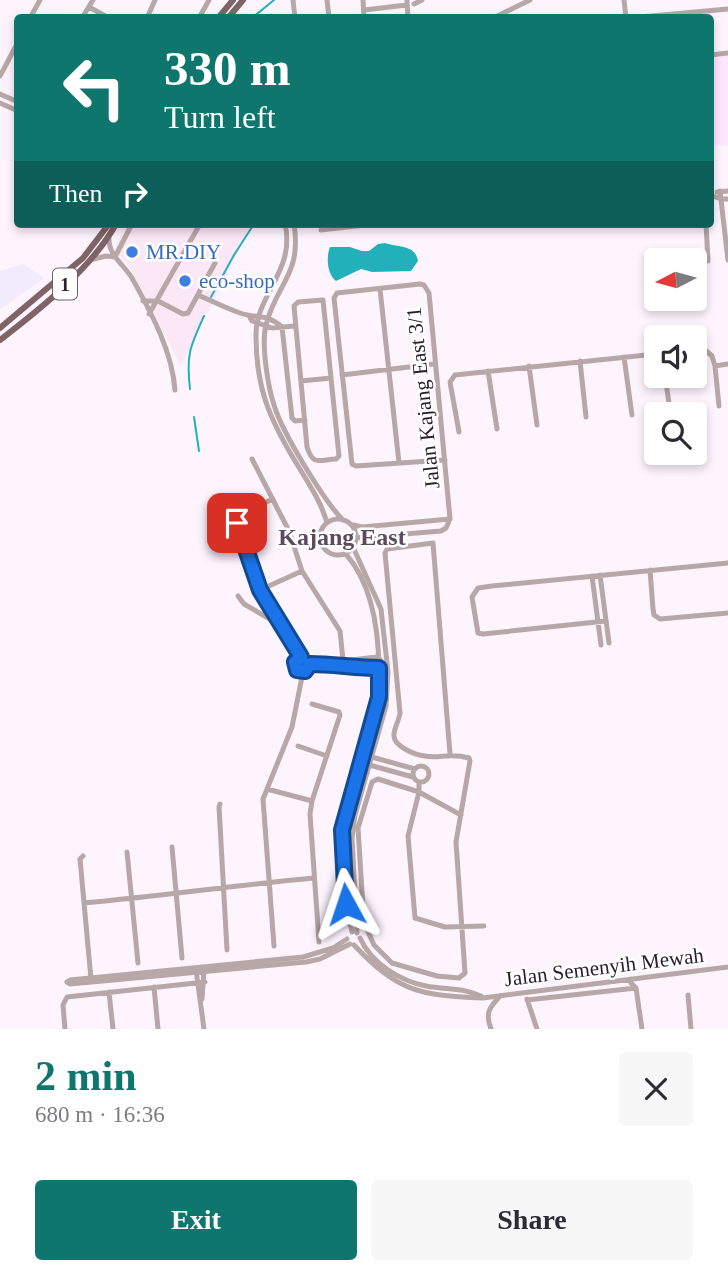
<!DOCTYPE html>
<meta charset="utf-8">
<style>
body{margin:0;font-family:Georgia,serif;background:#f7f7f7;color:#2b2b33;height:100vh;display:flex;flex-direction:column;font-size:26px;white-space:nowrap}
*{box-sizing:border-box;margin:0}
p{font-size:23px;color:#7c7c81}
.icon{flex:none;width:38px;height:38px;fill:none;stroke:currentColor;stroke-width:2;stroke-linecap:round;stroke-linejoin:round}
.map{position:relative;height:1029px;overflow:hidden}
.sheet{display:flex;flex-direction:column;background:#fff;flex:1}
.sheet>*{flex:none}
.hud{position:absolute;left:14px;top:14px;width:700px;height:214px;border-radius:7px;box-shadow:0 4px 10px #0003;background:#0f766e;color:#fff;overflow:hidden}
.needle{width:46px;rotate:264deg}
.fabs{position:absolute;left:644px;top:248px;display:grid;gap:14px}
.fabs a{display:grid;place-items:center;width:63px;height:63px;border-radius:7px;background:#fff;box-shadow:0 4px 10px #0003;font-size:35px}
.pin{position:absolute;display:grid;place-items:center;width:60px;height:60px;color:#fff;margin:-30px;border-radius:14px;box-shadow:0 4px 10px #0006}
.me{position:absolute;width:77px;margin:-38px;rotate:355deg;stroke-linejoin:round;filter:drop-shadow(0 0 5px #0008)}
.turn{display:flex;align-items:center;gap:24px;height:147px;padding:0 35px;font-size:32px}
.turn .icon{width:91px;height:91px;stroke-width:2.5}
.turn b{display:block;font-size:49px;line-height:60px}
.then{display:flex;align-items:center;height:66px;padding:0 35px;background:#0003;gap:14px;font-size:26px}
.round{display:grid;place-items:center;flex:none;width:74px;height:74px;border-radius:7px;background:#f7f7f7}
.summary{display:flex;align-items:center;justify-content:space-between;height:119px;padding:0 35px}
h1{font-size:42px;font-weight:800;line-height:52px;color:#0f766e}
.button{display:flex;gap:14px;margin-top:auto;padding:14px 35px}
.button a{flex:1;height:80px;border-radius:7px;background:#0f766e;color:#fff;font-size:28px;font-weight:800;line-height:80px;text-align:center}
.button a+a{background:#f7f7f7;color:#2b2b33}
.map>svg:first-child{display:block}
</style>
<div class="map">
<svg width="728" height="1029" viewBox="0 0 728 1029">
<rect width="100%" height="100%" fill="#fef4fe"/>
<path fill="#fce7f6" d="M127,224H252L181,366L129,266L114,250Z"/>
<path fill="#ffe6fe" d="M728,56V145L711,146V57Z"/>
<path fill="#f1ebfc" d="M23,264L44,278L0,310V271Z"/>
<path fill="#22b1bb" d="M385,243C399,248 415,244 418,261L411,271L372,272L361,269L336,281C327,274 326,257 330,247H350L362,251H369L378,244Z"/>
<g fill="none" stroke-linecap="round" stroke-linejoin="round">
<path stroke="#22b1bb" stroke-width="2" d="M252,18L274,0
M211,297L234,255L254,224
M190,389C186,354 190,347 204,316
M194,417L199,451"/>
<path stroke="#b7a7a7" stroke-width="5" d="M293,0L295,18
M327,0L329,18
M363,0L364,18
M407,0L408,18
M624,0L626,18
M414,4L422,0
M89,7L109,18
M364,10L407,5
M30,18L40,0
M82,18L93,0
M147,18L155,0
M199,18L209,0
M493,18L530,0
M629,18L728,9
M710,55L728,53
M0,76L18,42
M0,94L18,102
M0,103L18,111
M720,191L728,260
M717,192L728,191
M710,195L721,199H728
M285,224C296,271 255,295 256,336C256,387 269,418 295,461C307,481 321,501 327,523
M294,224C302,275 276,284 266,325C261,344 268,387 274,405C282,432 324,501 343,520
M706,224L708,261
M321,230L374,224
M109,237C108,256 123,263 132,278C151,313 172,350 175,390
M115,257L132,224
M90,260L106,256L115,257
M380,289L399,463
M198,295C212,301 226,308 240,313C257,319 266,313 282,327L292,418L295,421L305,420
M323,300L339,456L336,459C319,460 313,466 307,447L294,306L298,302Z
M143,301H158L183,314L188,313L215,263
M149,314L200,224
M249,316L252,321L272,328L295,326
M695,350L704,349L712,356L715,366L719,406
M624,357L632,415
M580,361L586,417
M529,366L537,425
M715,366L728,364
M488,371L497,429
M342,375L434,364
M665,376L670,410
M301,381L331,378
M459,432L450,382L455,375L656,354
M252,459L289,531L302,571L340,631L343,660
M445,460L356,466L352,464L334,298L337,293L420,284L424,285L429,293L450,519
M273,499L238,515L237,523L260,590L301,657
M320 537a18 18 0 1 1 36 0a18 18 0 1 1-36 0Z
M353,525L362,527L450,519
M356,538L441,531L446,528L450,519
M353,547L381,609L388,672L386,706L355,815L352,838L357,933
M345,553C378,590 381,649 378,697L342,830L346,904L352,932
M650,570L653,609L654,615L660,619L728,613
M600,575L609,643
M592,576L601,645
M260,590L302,571
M238,596L244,604L282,626
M606,621L483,634L478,633L472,597L478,588L492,586L728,563
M337,663L345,668L381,667
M310,664C333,663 354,659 378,657L387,669
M312,704L339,712L340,715L312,801L310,814L319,942
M298,746L327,756
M450,754L433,543L387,549L385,553L400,713C399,721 394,728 394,735C393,746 415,755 425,756C440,759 449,752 469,758L470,761L456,842L465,973L459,978L437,976L392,963L374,945L364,923L358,828L372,782L378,779L419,792L461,815
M368,756L415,769
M366,764L413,777
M413 774a8 8 0 1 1 16 0a8 8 0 1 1-16 0Z
M419,782V792L408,836L415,918L445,927L484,926
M267,789L312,801
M220,804L219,807L227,950
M172,847L182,958
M127,852L138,963
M83,856L80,859L91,979
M84,903C161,896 237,885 314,878
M360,938C371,963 400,981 426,986C447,990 461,987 481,996
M354,945C399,993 420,995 483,998L728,967
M274,946L263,799L292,727L303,672L310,666L307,658L301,657L297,659L295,664L297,670L303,672
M196,970L204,1029
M631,979V983L636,988L642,1029
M67,982L70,984L306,962L320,959L350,944
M67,982L70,980L303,957L333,948L347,939
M154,987L158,1029
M109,992L113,1029
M688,995L691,1029
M202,999L204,971
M527,999L537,1029
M527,1000L636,988
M65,1029L63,1005L67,997L205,982
M491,1029C485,1013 489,1008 500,996"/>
<path stroke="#7f6465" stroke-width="6" d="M218,18L233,0
M228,18L243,0
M0,328L83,258L109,224
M0,340C39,310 92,268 116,224"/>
</g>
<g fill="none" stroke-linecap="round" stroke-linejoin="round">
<g stroke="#114b97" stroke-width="18">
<path id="route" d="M237,523L260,590L301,657L295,662L297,670L305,671L310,664C334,664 355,668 379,668V697L342,830L346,904"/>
</g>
<use href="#route" stroke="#1a73e8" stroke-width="12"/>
</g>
<g fill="#3f7fe0" stroke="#fff" stroke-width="2.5">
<circle cx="132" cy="252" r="7"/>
<circle cx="185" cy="281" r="7"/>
</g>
<g text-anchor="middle" stroke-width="5" stroke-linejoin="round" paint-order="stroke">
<rect fill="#fff" stroke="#696369" stroke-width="2" x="53" y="268.5" width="24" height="31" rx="5"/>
<g font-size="19" font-weight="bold" fill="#292029">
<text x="65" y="291">1</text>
</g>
<g font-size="21" fill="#366cbe" stroke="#fff" text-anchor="start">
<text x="146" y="259">MR.DIY</text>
<text x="199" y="288">eco-shop</text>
</g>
<g font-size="21" fill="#292029" stroke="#fff">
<text transform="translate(423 398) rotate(-96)" y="7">Jalan Kajang East 3/1</text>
<text transform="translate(604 967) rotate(-7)" y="7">Jalan Semenyih Mewah</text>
</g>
<g font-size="24" font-weight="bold" fill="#5d495d" stroke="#fff">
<text x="342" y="545">Kajang East</text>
</g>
</g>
</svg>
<div class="fabs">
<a><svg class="needle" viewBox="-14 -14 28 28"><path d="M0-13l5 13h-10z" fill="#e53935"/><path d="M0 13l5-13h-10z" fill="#7c7c81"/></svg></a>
<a><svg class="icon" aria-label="sound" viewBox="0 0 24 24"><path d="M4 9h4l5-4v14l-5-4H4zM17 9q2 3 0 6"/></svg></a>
<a><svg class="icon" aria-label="search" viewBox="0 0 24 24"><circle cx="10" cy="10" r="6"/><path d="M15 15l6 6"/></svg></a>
</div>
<div class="pin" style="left:237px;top:523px;background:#d93025"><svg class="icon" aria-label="arrive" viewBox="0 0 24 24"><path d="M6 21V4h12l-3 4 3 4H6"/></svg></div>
<svg class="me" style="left:346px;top:904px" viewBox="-20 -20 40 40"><path d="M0-17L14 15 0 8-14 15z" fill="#1a73e8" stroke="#fff" stroke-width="4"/></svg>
<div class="hud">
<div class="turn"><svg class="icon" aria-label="left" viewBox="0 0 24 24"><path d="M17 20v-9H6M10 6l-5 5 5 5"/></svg><div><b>330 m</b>Turn left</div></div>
<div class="then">Then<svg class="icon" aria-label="right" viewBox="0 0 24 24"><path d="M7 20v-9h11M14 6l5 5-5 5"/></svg></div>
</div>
</div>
<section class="sheet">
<div class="summary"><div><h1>2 min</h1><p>680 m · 16:36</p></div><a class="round"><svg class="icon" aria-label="close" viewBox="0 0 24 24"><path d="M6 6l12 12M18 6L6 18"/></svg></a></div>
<div class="button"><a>Exit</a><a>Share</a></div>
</section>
